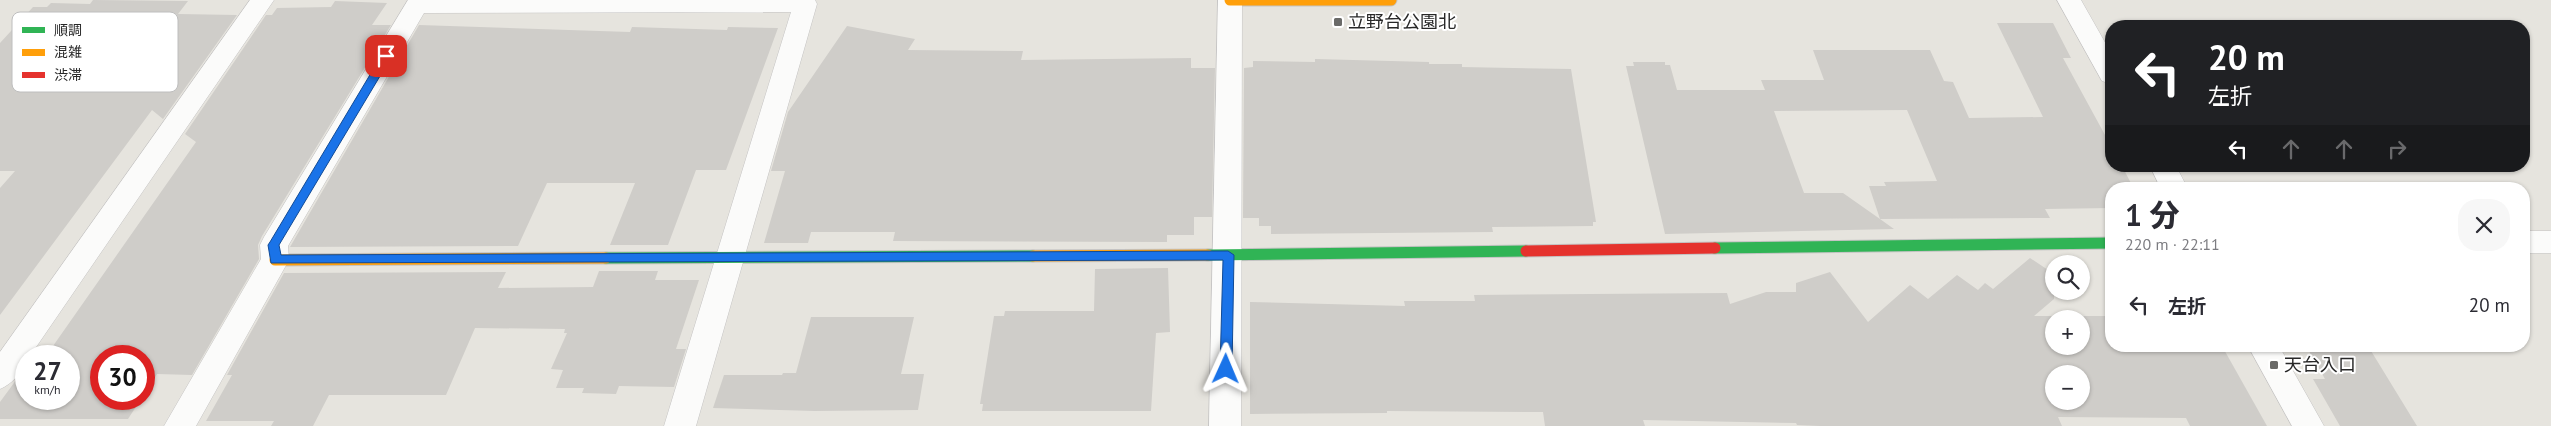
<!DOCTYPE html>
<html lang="ja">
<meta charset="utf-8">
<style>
body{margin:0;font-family:"PT Sans","Noto Sans JP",sans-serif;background:#f7f7f7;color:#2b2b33;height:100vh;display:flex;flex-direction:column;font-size:19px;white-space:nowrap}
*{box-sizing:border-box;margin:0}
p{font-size:16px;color:#7c7c81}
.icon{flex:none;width:28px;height:28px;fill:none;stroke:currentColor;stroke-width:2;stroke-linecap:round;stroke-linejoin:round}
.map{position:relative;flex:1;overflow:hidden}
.side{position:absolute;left:2105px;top:182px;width:425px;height:170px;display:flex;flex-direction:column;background:#fff;border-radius:20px;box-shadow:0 1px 4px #0004}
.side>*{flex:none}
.top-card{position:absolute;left:2105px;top:20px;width:425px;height:152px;border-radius:20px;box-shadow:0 1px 4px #0004;background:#202124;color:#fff;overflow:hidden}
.controls{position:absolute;left:2045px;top:255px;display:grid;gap:10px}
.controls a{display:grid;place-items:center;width:45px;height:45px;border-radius:50%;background:#fff;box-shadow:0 1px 4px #0004;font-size:25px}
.speed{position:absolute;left:15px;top:345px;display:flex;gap:10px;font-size:25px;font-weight:700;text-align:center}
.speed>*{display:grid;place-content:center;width:65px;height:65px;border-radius:50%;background:#fff;box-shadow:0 1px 4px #0004;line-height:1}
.speed small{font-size:12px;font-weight:400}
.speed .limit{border:8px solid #d22;background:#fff;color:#111}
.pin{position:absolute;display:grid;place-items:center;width:42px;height:42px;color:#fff;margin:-21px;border-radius:10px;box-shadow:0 2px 8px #0006}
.me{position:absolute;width:55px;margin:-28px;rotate:1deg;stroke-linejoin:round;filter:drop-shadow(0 0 4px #0008)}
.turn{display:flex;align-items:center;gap:18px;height:105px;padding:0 20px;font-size:22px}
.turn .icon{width:65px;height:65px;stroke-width:2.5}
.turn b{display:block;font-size:35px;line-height:42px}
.lanes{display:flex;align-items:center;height:48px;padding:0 20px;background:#0003;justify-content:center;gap:25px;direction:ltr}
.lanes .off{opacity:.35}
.round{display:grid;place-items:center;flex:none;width:52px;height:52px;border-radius:20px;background:#f7f7f7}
.headline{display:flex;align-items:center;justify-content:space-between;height:85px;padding:0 20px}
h1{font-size:30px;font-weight:800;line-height:38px}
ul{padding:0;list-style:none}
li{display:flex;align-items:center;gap:15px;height:75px;padding:0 20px}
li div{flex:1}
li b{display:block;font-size:19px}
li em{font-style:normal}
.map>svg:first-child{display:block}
</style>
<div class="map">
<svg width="2551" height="426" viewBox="0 0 2551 426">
<rect width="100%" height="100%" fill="#e6e4de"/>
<path fill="#cfcdc9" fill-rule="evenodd" d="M93,0L188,1L178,14L237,15L163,119L152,110L0,315V188L15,171H0V43L33,7H47L51,3L90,4Z
M335,1L387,3L372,25H391L262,236L258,245L259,259L192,375L157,374L144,395V356H101V399H141L128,419H0V402L22,372H26V399H69V356H46L196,142L185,134L266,15H272L277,8L331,7Z
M1997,23H2053L2071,58H2063L2111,146V166H2122L2134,189H2111V208L2045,209L2050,218L1880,219L1894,229L1665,234L1626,66H1634L1633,62H1665V65H1670L1677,90H1765L1761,80H1824L1813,50H1930L1944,81L1953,82L1969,118L2043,117ZM1907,110L1937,181L1884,182L1886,186H1869L1880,219L1843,193H1804L1774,111Z
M419,25L630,32L632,27L727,30L728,27L778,28L726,170H696L668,245H610L635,183H547L518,246L290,247Z
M847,26L915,39L908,50L1023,51L1021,60L1191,58V68H1215L1212,217H1194V235H1167V242L893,241L895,232H811L808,243H764L785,171H771L788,112Z
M1315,59L1429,62V64H1462V67L1571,69L1596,222H1593V226L1492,227L1493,232L1271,234V226H1259V218H1243L1244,68L1253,67V61L1315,62Z
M2030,258L2054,274V299L2034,316H2106L2111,326V346H2222L2267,426H2190L2186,418L2058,417L2062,426H1820L1797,425L1796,423L1643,420L1645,426H1545L1543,412L1387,411V413L1250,414V302L1405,306L1404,301H1475L1474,295L1727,293L1730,304L1766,292H1796V283L1830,272L1868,322L1910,285L1928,299L1957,275L1978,290L1985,283L1993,289ZM2054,319H2081V346H2054ZM2054,374H2081V401H2054Z
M1168,268L1170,332L1156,333L1151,411H982L983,404H980L994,316H1004L1005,311H1094L1095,269Z
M599,271H658L655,280H699L676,349H686L674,387L619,386L616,394L582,393L584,388H556L563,370L551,369L567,333H564L565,329L475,328L446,395H329L313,426H271L274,421H206L232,375H227L284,273L506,272L498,288L593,287Z
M811,317H914L901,374H924L918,410L815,411L713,408L724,375H782L783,373H796Z
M2306,346H2368L2417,426H2340L2313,379H2325Z"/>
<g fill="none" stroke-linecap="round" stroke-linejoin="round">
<g stroke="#c4c3c3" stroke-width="1">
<path id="street" d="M250,0H274L30,356H26C26,370 12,384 0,389V352Z
M408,0H815L817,4L696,426H664L791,12L424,13L288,246L289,260L196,426H164L261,259L260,245L264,237Z
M1218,0H1242L1241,426H1209Z
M2057,0H2081L2111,53V84L2102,81Z
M2150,166H2176L2188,189H2161Z
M2524,231H2551V253H2524Z
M2248,346H2279L2324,426H2292Z"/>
</g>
<g stroke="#c4c3c3" stroke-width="13">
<path id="fast" d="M1715,248L2111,243
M1208,255L1526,251
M606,258L1033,256"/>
</g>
<g stroke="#c4c3c3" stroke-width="13">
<path id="slow" d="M1230,0H1391
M1033,256L1208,255
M275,260L606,258"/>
</g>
<g stroke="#c4c3c3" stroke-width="13">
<path id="jam" d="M1526,251L1715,248"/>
</g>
<use href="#street" fill="#fbfbfa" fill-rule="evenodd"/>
<use href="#fast" stroke="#30b455" stroke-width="11"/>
<use href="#slow" stroke="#ff9f0a" stroke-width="11"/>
<use href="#jam" stroke="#e5322d" stroke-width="11"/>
</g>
<path fill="#1a73e8" stroke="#114b97" d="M386,52L392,56L279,245L281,255L1228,251L1234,255L1232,369L1226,374L1220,369L1223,260L271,263L268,245L270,242L383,53Z"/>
<g fill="#6a6a68" stroke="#fff" stroke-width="2">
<rect x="1333" y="17" width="10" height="10" rx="2.5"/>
<rect x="2269" y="360" width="10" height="10" rx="2.5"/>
</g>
<g text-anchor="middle" stroke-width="4" stroke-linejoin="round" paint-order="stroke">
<g font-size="18" fill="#282828" stroke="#fff" text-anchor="start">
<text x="1348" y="28">立野台公園北</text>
<text x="2284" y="371">天台入口</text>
</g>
</g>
<rect x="12" y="12" width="166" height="80" rx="8" fill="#fff" stroke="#bebebe" stroke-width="1"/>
<rect x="22" y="27" width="23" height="6" fill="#30b455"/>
<rect x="22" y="49" width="23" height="7" fill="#ff9f0a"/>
<rect x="22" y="72" width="23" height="6" fill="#e5322d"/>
<g font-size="14" fill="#282828">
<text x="54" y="35">順調</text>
<text x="54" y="57">混雑</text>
<text x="54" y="80">渋滞</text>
</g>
</svg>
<div class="controls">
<a><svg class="icon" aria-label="search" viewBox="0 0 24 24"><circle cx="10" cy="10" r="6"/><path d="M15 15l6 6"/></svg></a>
<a>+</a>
<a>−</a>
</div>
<div class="speed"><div>27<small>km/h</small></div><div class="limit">30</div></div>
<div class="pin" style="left:386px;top:56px;background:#d93025"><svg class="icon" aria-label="arrive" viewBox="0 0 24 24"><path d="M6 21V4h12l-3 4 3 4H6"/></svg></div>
<svg class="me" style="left:1226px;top:369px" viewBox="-20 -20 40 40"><path d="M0-17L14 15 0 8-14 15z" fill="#1a73e8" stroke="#fff" stroke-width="4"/></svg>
<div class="top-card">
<div class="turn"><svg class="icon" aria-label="left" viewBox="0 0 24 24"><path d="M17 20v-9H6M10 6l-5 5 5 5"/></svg><div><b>20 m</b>左折</div></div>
<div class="lanes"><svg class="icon" aria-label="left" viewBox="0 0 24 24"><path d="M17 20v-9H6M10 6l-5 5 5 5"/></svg><svg class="icon off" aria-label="ahead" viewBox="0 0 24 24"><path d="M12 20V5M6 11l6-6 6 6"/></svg><svg class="icon off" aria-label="ahead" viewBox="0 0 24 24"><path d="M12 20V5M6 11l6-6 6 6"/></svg><svg class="icon off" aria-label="right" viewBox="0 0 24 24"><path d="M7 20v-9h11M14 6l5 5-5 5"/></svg></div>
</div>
<section class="side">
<div class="headline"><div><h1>1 分</h1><p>220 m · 22:11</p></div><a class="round"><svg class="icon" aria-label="close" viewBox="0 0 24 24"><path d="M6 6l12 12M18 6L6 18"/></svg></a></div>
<ul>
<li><svg class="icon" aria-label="left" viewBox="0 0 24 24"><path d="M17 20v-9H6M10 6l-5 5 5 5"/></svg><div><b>左折</b></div><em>20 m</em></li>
</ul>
</section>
</div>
